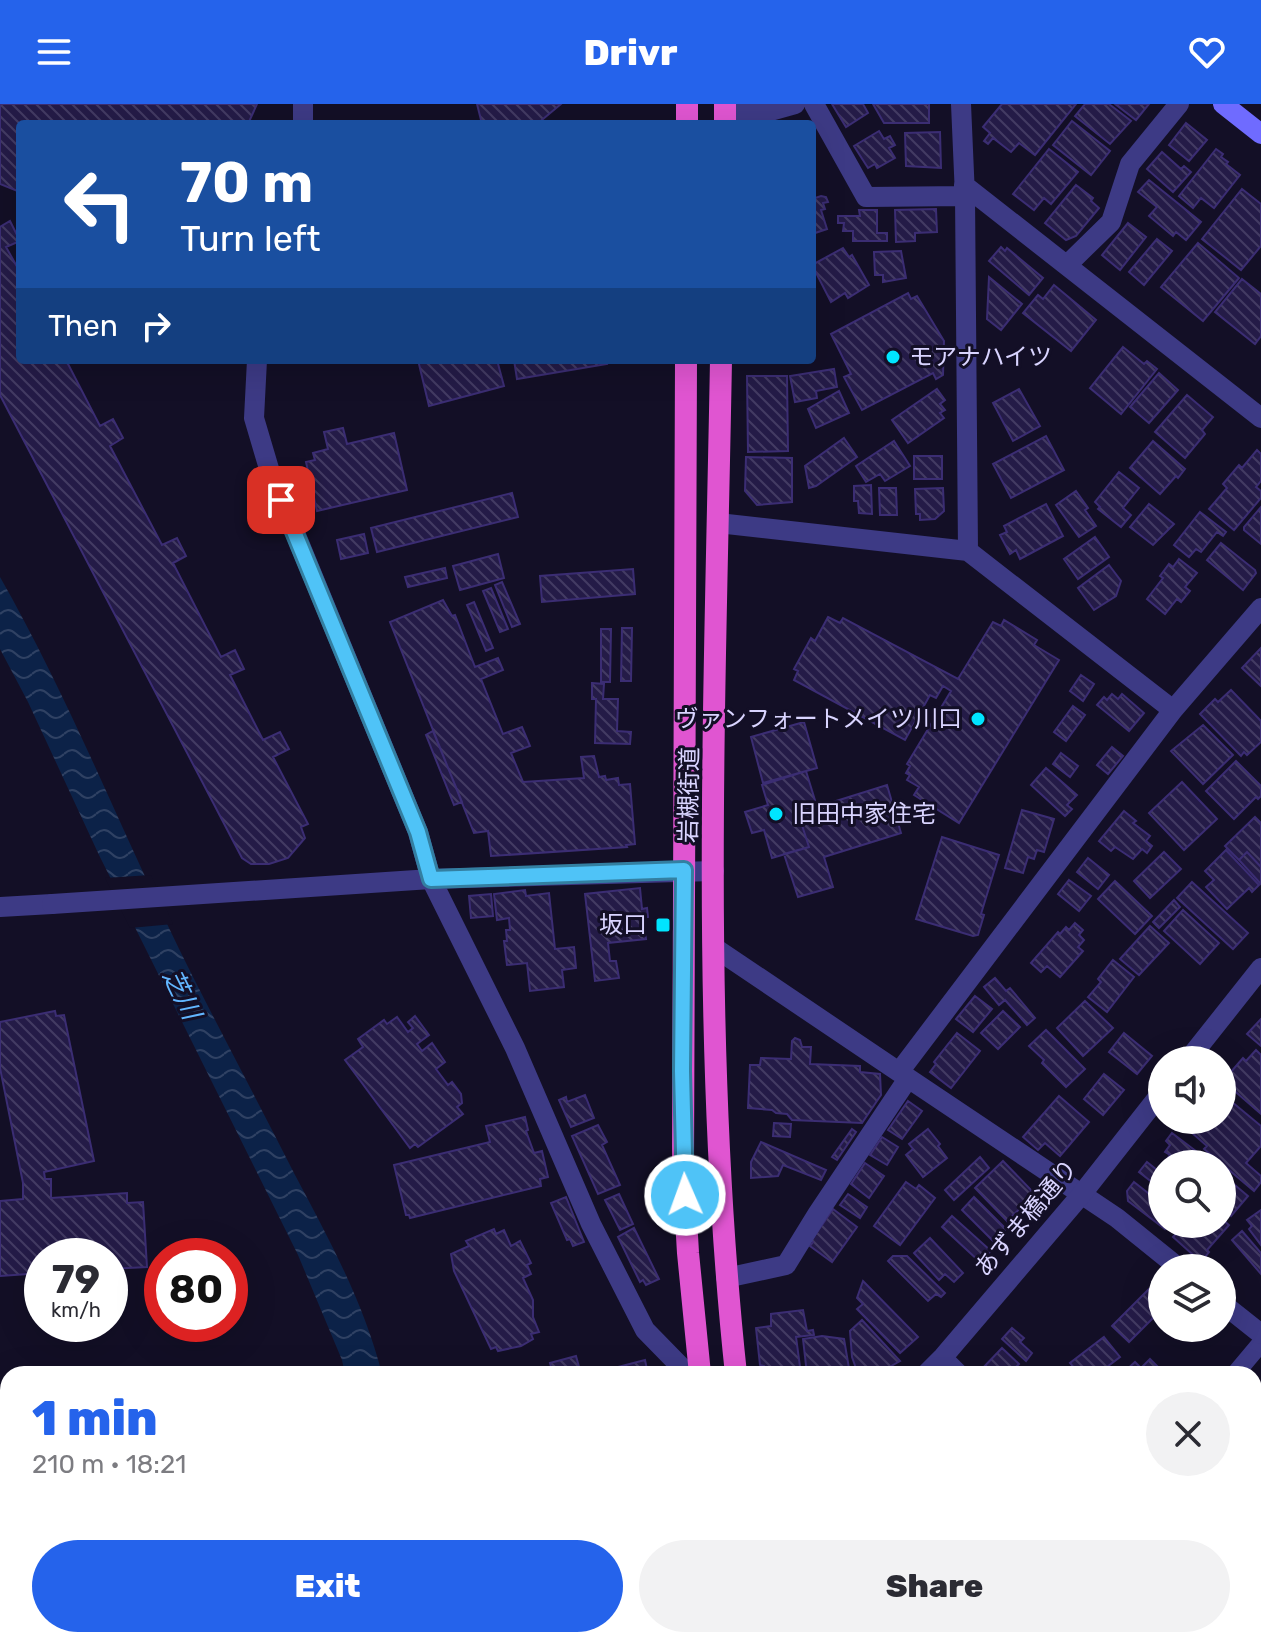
<!DOCTYPE html>
<meta charset="utf-8">
<style>
body{margin:0;font-family:Rubik,"Noto Sans JP",sans-serif;background:#f2f2f3;color:#2b2b33;height:100vh;display:flex;flex-direction:column;font-size:30px;white-space:nowrap}
*{box-sizing:border-box;margin:0}
p{font-size:26px;color:#7c7c81}
.icon{flex:none;width:44px;height:44px;fill:none;stroke:currentColor;stroke-width:2;stroke-linecap:round;stroke-linejoin:round}
.map{position:relative;flex:1;overflow:hidden}
.sheet{position:absolute;left:0px;top:1262px;width:1262px;height:282px;display:flex;flex-direction:column;background:#fff;border-radius:24px 24px 0 0;box-shadow:0 8px 32px #0002}
.sheet>*{flex:none}
.guide{position:absolute;left:16px;top:16px;width:800px;height:244px;border-radius:8px;box-shadow:0 8px 32px #0002;background:#1a4fa0;color:#fff;overflow:hidden}
.fabs{position:absolute;left:1148px;top:942px;display:grid;gap:16px}
.fabs a{display:grid;place-items:center;width:88px;height:88px;border-radius:50%;background:#fff;box-shadow:0 8px 32px #0002;font-size:40px}
.speed{position:absolute;left:24px;top:1134px;display:flex;gap:16px;font-size:40px;font-weight:700;text-align:center}
.speed>*{display:grid;place-content:center;width:104px;height:104px;border-radius:50%;background:#fff;box-shadow:0 8px 32px #0002;line-height:1}
.speed small{font-size:20px;font-weight:400}
.speed .limit{border:12px solid #d22;background:#fff;color:#111}
.pin{position:absolute;display:grid;place-items:center;width:68px;height:68px;color:#fff;margin:-34px;border-radius:16px;box-shadow:0 4px 12px #0006}
.me{position:absolute;width:88px;margin:-44px;rotate:358deg;stroke-linejoin:round;filter:drop-shadow(0 0 6px #0008)}
.turn{display:flex;align-items:center;gap:28px;height:168px;padding:0 32px;font-size:36px}
.turn .icon{width:104px;height:104px;stroke-width:2.5}
.turn b{display:block;font-size:56px;line-height:68px}
.then{display:flex;align-items:center;height:76px;padding:0 32px;background:#0003;gap:16px;font-size:30px}
.round{display:grid;place-items:center;flex:none;width:84px;height:84px;border-radius:42px;background:#f2f2f3}
.head{display:flex;align-items:center;justify-content:space-between;height:136px;padding:0 32px}
h1{font-size:48px;font-weight:800;line-height:60px;color:#2563eb}
.cta{display:flex;gap:16px;margin-top:auto;padding:16px 32px}
.cta a{flex:1;height:92px;border-radius:48px;background:#2563eb;color:#fff;font-size:32px;font-weight:800;line-height:92px;text-align:center}
.cta a+a{background:#f2f2f3;color:#2b2b33}
header{display:flex;justify-content:space-between;align-items:center;height:104px;padding:0 32px;background:#2563eb;color:#fff;font-size:36px;font-weight:800}
.map>svg:first-child{display:block}
</style>
<header><svg class="icon" aria-label="menu" viewBox="0 0 24 24"><path d="M4 6h16M4 12h16M4 18h16"/></svg>Drivr<svg class="icon" aria-label="heart" viewBox="0 0 24 24"><path d="M12 20l-8-8c-3-5 5-10 8-4 3-6 11-1 8 4z"/></svg></header>
<div class="map">
<svg width="1261" height="1543" viewBox="0 0 1261 1543">
<defs>
<pattern id="water-waves" width="16" height="10" patternUnits="userSpaceOnUse" patternTransform="scale(2)"><rect width="16" height="10" fill="#0c2248"/><path d="M0 5q4-4 8 0t8 0" fill="none" stroke="#2f4163"/></pattern>
<pattern id="building-back-hatch" width="6" height="6" patternUnits="userSpaceOnUse" patternTransform="scale(2)"><rect width="6" height="6" fill="#241b47"/><path d="M-1 5l2 2M0 0l6 6M5-1l2 2" fill="none" stroke="#433b63"/></pattern>
</defs>
<rect width="100%" height="100%" fill="#130f26"/>
<path fill="url(#water-waves)" d="M0,473C73,601 126,739 192,871C226,938 261,1004 295,1071C329,1135 364,1199 382,1270H345L342,1256L298,1151L99,751L28,598L0,545Z"/>
<path fill="#130f26" d="M151,771L173,820L130,824L105,774Z"/>
<path fill="url(#building-back-hatch)" stroke="#3b2d73" stroke-width="2" d="M0,0H257L248,20H20V88L0,80Z
M477,0H561L537,20H482Z
M832,0H863L868,9L846,23Z
M873,0H929V19H884Z
M1002,0H1076L1035,51L1019,39L1011,48L993,34L988,40L984,37L990,29L983,23Z
M1085,0H1109L1131,17L1110,40L1075,12Z
M1115,0H1149L1136,16Z
M1072,17L1110,47L1091,71L1053,41Z
M1186,19L1207,36L1189,57L1169,41Z
M879,27L884,35L890,32L895,41L889,44L895,54L877,64L875,60L868,64L854,42Z
M940,28L941,64L906,62L905,29Z
M1049,45L1078,68L1051,100L1044,94L1034,106L1013,90Z
M1216,45L1223,50L1221,53L1228,58L1226,60L1240,71L1214,104L1201,94L1193,104L1179,92Z
M1162,48L1181,65L1184,62L1191,68L1173,88L1147,65Z
M1149,76L1201,118L1186,136L1176,128L1173,132L1149,112L1157,103L1138,88Z
M1076,81L1093,94L1091,97L1099,104L1076,132L1066,136L1045,119Z
M1242,85L1261,100V142L1241,166L1202,135Z
M821,92L826,93L828,98L823,99L825,105L821,106L827,125L812,130V95Z
M936,105L937,128L915,129V137L896,138L895,106Z
M859,106H877V129H887V137H853V127H843L844,119H838V112H860Z
M10,117L20,137L6,143L20,168V256H66L100,322L113,315L123,334L110,342L162,441L177,434L186,452L173,459L221,553L235,546L244,565L230,571L263,636L280,628L289,645L273,653L308,720L301,723L305,734L288,754L269,760H251L242,754L0,291V123Z
M1128,119L1146,133L1120,166L1102,151Z
M1157,135L1172,147L1144,181L1129,168Z
M1198,139L1239,174L1203,217L1161,183Z
M1001,143L1005,147L1007,144L1043,174L1029,191L989,157Z
M843,144L849,153L852,151L869,181L848,194L845,189L831,198L812,161Z
M901,147L906,174L883,178V171H875L874,148Z
M989,173L1022,200L1001,226L987,215Z
M1242,175L1261,190V232L1255,240L1215,208Z
M1054,181L1096,216L1071,247L1023,209L1038,191L1043,195Z
M908,189L911,195L917,192L944,237L943,271L936,275L933,269L862,306L844,273L851,270L831,230Z
M1123,243L1144,260L1147,257L1157,265L1121,310L1090,284Z
M418,256H497L504,282L429,302Z
M514,256H606L607,260L517,275Z
M834,265L837,283L816,287L817,294L795,298L790,272Z
M1159,269L1178,286L1149,319L1130,303Z
M747,272H787L788,347L748,348Z
M937,285L945,296L940,300L945,306L940,309L944,314L908,339L892,316Z
M1019,285L1040,322L1013,337L993,299Z
M839,287L849,309L816,324L808,305Z
M1187,291L1213,313L1202,326L1205,330L1185,354L1155,328Z
M343,324L347,340L394,329L407,386L317,407L306,358L315,356L313,349L328,345L324,328Z
M1046,332L1064,366L1011,394L993,360Z
M844,334L857,353L816,382L809,384L805,362Z
M894,337L910,362L885,377L880,370L866,378L856,362Z
M1153,337L1185,365L1178,374L1176,372L1160,390L1130,364Z
M1257,346L1261,350V377L1256,383L1261,387V394L1234,426L1209,405L1227,384L1223,380L1239,361L1242,364Z
M914,352H942V375H914Z
M746,353L792,354V398L757,401L745,387Z
M1119,368L1139,384L1123,404L1131,411L1121,423L1098,405L1100,403L1095,398Z
M871,381L872,410L859,409L858,397H854V382Z
M879,384H896L897,411H880Z
M943,384L944,407L935,415L920,416V410H916L915,385Z
M1076,387L1088,404L1085,406L1096,422L1079,433L1056,401Z
M512,389L518,413L377,448L371,424Z
M1046,400L1063,432L1020,455L1016,446L1010,450L1000,431L1007,428L1004,422Z
M1149,400L1174,420L1153,441L1130,423Z
M1261,403V440L1244,426V423Z
M1200,408L1226,428L1223,432L1217,428L1201,448L1196,445L1189,453L1174,441Z
M364,430L368,449L341,455L337,436Z
M1095,433L1109,453L1078,475L1064,455Z
M1221,439L1255,466L1256,469L1243,486L1207,456Z
M498,450L504,474L460,486L453,462Z
M1179,455L1197,469L1185,483L1190,487L1181,498L1177,495L1165,510L1147,495L1163,474L1160,472L1169,460L1173,463Z
M1109,461L1121,477L1116,492L1094,506L1078,484Z
M445,464L447,474L408,483L405,473Z
M633,465L635,490L542,498L540,472Z
M502,478L520,520L512,523L495,481Z
M491,484L508,525L500,528L483,487Z
M443,496L452,512L455,511L475,563L498,554L503,566L481,575L503,630L522,623L530,642L511,649L523,678L584,674L581,653L594,652L599,673L605,672L606,676L618,674L619,681L630,680L635,740L626,741L627,743L491,752L488,727L474,729L390,518Z
M474,498L493,544L486,547L467,501Z
M828,513L840,519L843,514L958,575L993,518L1001,522L1004,516L1037,536L1034,541L1059,556L959,719L914,691L919,683L907,676L910,671L906,669L910,662L907,660L951,587L943,582L936,594L930,591L905,636L794,576L798,567L794,565L811,534L815,537Z
M622,524H632L631,577H621Z
M601,525H611L610,578H601Z
M1261,544V582L1242,564Z
M1081,571L1094,580L1083,597L1070,587Z
M592,579L604,580L603,595H618L617,627L631,628L630,640L595,639L596,595H592Z
M1231,586L1261,617V638L1247,651L1244,648L1241,652L1200,610L1215,595L1218,598Z
M1112,590L1118,595L1122,590L1144,609L1129,627L1097,601L1104,593L1107,596Z
M1073,602L1085,611L1066,637L1054,628Z
M804,618L817,664L763,679L751,633Z
M1203,621L1233,651L1203,680L1171,647Z
M433,627L462,698L454,701L426,631Z
M1112,643L1123,652L1108,670L1097,661Z
M1061,649L1078,662L1070,673L1053,660Z
M1236,657L1261,682V692L1258,695L1256,693L1234,715L1206,687Z
M1046,664L1077,691L1067,701L1072,705L1065,712L1031,681Z
M806,667L818,706L799,712L809,743L772,754L764,726L752,729L745,708L768,701L762,681Z
M1182,678L1217,715L1184,746L1149,709Z
M887,681L901,729L824,753L833,783L798,793L784,750L809,743L799,712L818,706L817,703Z
M1022,706L1054,715L1044,748L1037,746L1034,755L1028,753L1023,769L1005,764Z
M1124,707L1136,717L1133,719L1150,732L1146,737L1152,742L1147,749L1142,745L1133,755L1115,743L1111,747L1099,737Z
M1255,713L1261,719V763L1247,748L1239,756L1225,742Z
M942,733L999,751L981,810L984,811L978,831L973,832L916,815Z
M1226,746L1259,781L1252,788L1249,784L1227,805L1206,783L1214,776L1205,767Z
M1164,748L1181,765L1150,794L1134,777Z
M1247,748L1261,763V780L1239,756Z
M1088,754L1109,771L1098,785L1077,768Z
M1069,776L1091,792L1079,807L1058,790Z
M1115,777L1152,812L1135,830L1098,795Z
M1192,778L1248,829L1233,845L1177,794Z
M640,784L642,805L647,804L648,813L643,814L646,835L608,839L610,857H616L619,874L595,877L585,790Z
M525,786L526,792L549,789L555,845L574,843L576,864L562,866L564,883L530,887L527,859L507,861L504,837H507L506,826H510L509,814L497,816L494,790Z
M491,790L493,812L471,814L469,792Z
M1174,796L1180,803L1159,824L1153,818Z
M1183,806L1219,839L1200,860L1164,827Z
M1075,819L1083,826L1079,831L1084,836L1078,843L1083,847L1060,873L1047,862L1041,868L1031,859L1058,828L1060,830L1066,823L1069,826Z
M1150,822L1169,839L1139,871L1120,855Z
M1113,856L1134,873L1107,908L1088,893L1101,878L1098,875Z
M995,874L1006,887L1010,884L1035,914L1027,921L1005,896L999,901L984,883Z
M975,892L992,905L973,928L956,915Z
M1085,897L1113,924L1083,952L1057,924Z
M55,907L56,912L64,911L94,1057L44,1068L45,1075H51V1094L127,1089V1099L143,1098L147,1163L110,1165V1152H42V1169L0,1172V1097L23,1095V1079L0,964V918Z
M1003,907L1020,923L998,945L981,929Z
M415,912L429,931L417,940L422,947L432,939L445,958L436,965L448,981L452,978L461,990L462,999L457,1003L463,1010L418,1043L415,1040L410,1044L345,956L363,943L358,935L384,916L387,920L397,913L408,928L413,924L408,918Z
M1261,915V942L1247,930Z
M1046,926L1085,965L1066,983L1042,959L1044,956L1029,942Z
M957,929L980,947L951,984L930,968L936,960L934,958Z
M1124,929L1152,952L1137,970L1109,948Z
M795,934L800,936L802,943H811L810,960L860,962V968L880,970L881,991L862,1019L792,1016L787,1010L776,1009L772,1006L748,1004L750,961H760L761,954L791,955L792,937Z
M1256,946L1261,951V1010L1223,977L1243,954L1246,957Z
M1104,970L1124,986L1103,1011L1084,995Z
M585,991L594,1014L571,1023L559,996L566,993L567,998Z
M1059,992L1089,1018L1060,1052L1045,1039L1038,1046L1023,1033Z
M1226,993L1261,1022V1042L1246,1059L1261,1072V1078L1254,1087L1204,1045L1207,1042L1192,1029L1203,1017L1222,1016V999Z
M908,997L922,1007L902,1035L888,1026Z
M525,1013L528,1026L526,1027L534,1049L542,1047L548,1073L540,1075L541,1082L410,1114L409,1111H406L394,1061L490,1038L486,1022Z
M774,1019L791,1020L790,1033L773,1032Z
M598,1021L607,1038L602,1041L620,1081L598,1090L572,1032Z
M852,1025L856,1028L837,1056L832,1053Z
M928,1025L940,1040L938,1042L947,1054L923,1073L906,1051L913,1045L909,1040Z
M1172,1029L1213,1060H1166L1164,1059L1170,1051L1165,1048L1170,1041L1166,1037Z
M882,1033L898,1043L887,1061L870,1051Z
M761,1038L826,1066L821,1076L783,1061L778,1072L751,1074V1058Z
M980,1053L989,1064L954,1096L945,1086Z
M1003,1057L1033,1088L1032,1093L1007,1117L975,1084Z
M1147,1058L1162,1070V1086L1139,1068Z
M865,1059L884,1072L869,1094L851,1080Z
M1223,1071L1248,1092L1231,1112L1222,1104Z
M906,1078L916,1085L919,1081L935,1094L900,1141L874,1122Z
M1134,1078L1162,1100V1120H1169L1165,1125L1128,1097L1127,1087Z
M619,1090L633,1120L620,1126L605,1096Z
M848,1090L867,1103L860,1114L840,1101Z
M566,1093L584,1138L573,1142L570,1135L567,1136L551,1099Z
M974,1093L1006,1125L999,1132L1002,1135L997,1141L962,1106Z
M833,1105L857,1123L832,1158L810,1142L813,1138L811,1137Z
M1261,1106V1141L1249,1125L1252,1122L1247,1116Z
M952,1112L991,1147L980,1158L942,1123Z
M1222,1115L1229,1121L1207,1146L1209,1148L1201,1158L1173,1133L1183,1122L1181,1120H1222Z
M634,1124L659,1175L646,1181L643,1176L640,1178L618,1133Z
M494,1125L496,1130L504,1126L511,1142L520,1137L531,1159L527,1161L531,1170L523,1174L533,1196V1213L539,1228L531,1230L533,1235L521,1242L498,1247L496,1243L491,1245L454,1167L451,1150L469,1142L466,1137Z
M1242,1127L1261,1149V1170L1232,1136Z
M930,1134L963,1169L954,1178L945,1170L939,1176L914,1149Z
M893,1152H907L945,1189L941,1193L936,1190L928,1197L888,1157Z
M863,1177L918,1233L900,1249L857,1205L863,1200L857,1194Z
M1149,1185L1162,1197V1205L1129,1238L1112,1222Z
M803,1206L807,1227L813,1226L814,1231L796,1233L801,1270H765L764,1262L760,1261L756,1224L771,1222V1210Z
M862,1216L900,1257L877,1270H858L852,1253L850,1227Z
M1012,1224L1024,1234L1020,1238L1032,1249L1026,1257L1002,1235Z
M822,1232L844,1235L850,1270H807L803,1235Z
M1104,1233L1120,1253L1107,1263L1110,1267L1106,1270H1079L1070,1259Z
M1002,1244L1019,1260L1009,1270H981L979,1268Z
M576,1252L581,1270H553L550,1259Z
M1150,1255L1165,1270H1122L1135,1258L1141,1264Z
M645,1256L648,1270H591Z
M0,1306L6,1409H0Z
M9,1536H141V1543H9Z
M158,1536H206L207,1543H159Z
M545,1536H649L648,1543H544Z
M1004,1536H1062L1067,1543H1001L999,1540Z"/>
<g fill="none" stroke-linecap="round" stroke-linejoin="round">
<path stroke="#3d3a85" stroke-width="18" d="M943,1253L960,1270
M1235,1270L1261,1239
M1089,1536L1090,1543
M864,1543L880,1536"/>
<path stroke="#3d3a85" stroke-width="20" d="M814,0L866,93L965,92
M961,0L965,92L968,447
M725,9L770,7L795,0
M303,20V0
M964,81L1261,314
M1067,161L1111,118L1130,60L1179,0
M257,256L254,314L270,368L418,728L431,775L515,944L591,1120L645,1226L688,1270
M718,419L968,447L1173,606
M431,775L714,767
M0,803L52,800
M715,844L899,968
M1179,1164L1117,1114L899,968L1173,606L1261,504
M726,1174L786,1161L818,1109L907,976
M1222,1199L1261,1230
M827,1536L830,1543"/>
<path stroke="#3d3a85" stroke-width="20" d="M52,800L431,775
M1188,956L1261,864
M926,1270L943,1253L1081,1091L1162,988
M0,1465L8,1464"/>
<path stroke="#6f6bff" stroke-width="20" d="M1223,0L1261,30"/>
<path stroke="#e055d1" stroke-width="22" d="M687,20V0
M725,20V0
M686,256L683,1062L688,1149L700,1270
M721,256C715,593 700,934 736,1270
M707,1543L708,1536
M743,1543L744,1536"/>
</g>
<g fill="none" stroke-linecap="round" stroke-linejoin="round">
<g stroke="#337fa1" stroke-width="20">
<path id="route" d="M281,396L418,728L431,775L684,766L682,967L685,1091"/>
</g>
<use href="#route" stroke="#4fc3f7" stroke-width="14"/>
</g>
<g fill="#00e5ff" stroke="#130f26" stroke-width="3">
<circle cx="893" cy="253" r="8"/>
<circle cx="978" cy="615" r="8"/>
<circle cx="776" cy="710" r="8"/>
<rect x="655" y="813" width="16" height="16" rx="4"/>
</g>
<g text-anchor="middle" stroke-width="6" stroke-linejoin="round" paint-order="stroke">
<g font-size="24" fill="#d9d4ff" stroke="#130f26" text-anchor="start">
<text x="909" y="261">モアナハイツ</text>
<text x="962" y="623" text-anchor="end">ヴァンフォートメイツ川口</text>
<text x="792" y="718">旧田中家住宅</text>
<text x="647" y="829" text-anchor="end">坂口</text>
</g>
<g font-size="24" fill="#d9d4ff" stroke="#130f26">
<text transform="translate(689 691) rotate(-89)" y="8">岩槻街道</text>
<text transform="translate(1026 1114) rotate(-50)" y="8">あずま橋通り</text>
</g>
<g font-size="26" font-style="italic" fill="#62b6ff" stroke="#130f26">
<text transform="translate(182 890) rotate(64)" y="9">芝川</text>
</g>
</g>
</svg>
<div class="fabs">
<a><svg class="icon" aria-label="sound" viewBox="0 0 24 24"><path d="M4 9h4l5-4v14l-5-4H4zM17 9q2 3 0 6"/></svg></a>
<a><svg class="icon" aria-label="search" viewBox="0 0 24 24"><circle cx="10" cy="10" r="6"/><path d="M15 15l6 6"/></svg></a>
<a><svg class="icon" aria-label="layers" viewBox="0 0 24 24"><path d="M12 4l9 5-9 5-9-5zM3 14l9 5 9-5"/></svg></a>
</div>
<div class="speed"><div>79<small>km/h</small></div><div class="limit">80</div></div>
<div class="pin" style="left:281px;top:396px;background:#d93025"><svg class="icon" aria-label="arrive" viewBox="0 0 24 24"><path d="M6 21V4h12l-3 4 3 4H6"/></svg></div>
<svg class="me" style="left:685px;top:1091px" viewBox="-20 -20 40 40"><circle r="17" fill="#4fc3f7" stroke="#fff" stroke-width="3"/><path d="M0-11L8 9 0 5-8 9z" fill="#fff"/></svg>
<div class="guide">
<div class="turn"><svg class="icon" aria-label="left" viewBox="0 0 24 24"><path d="M17 20v-9H6M10 6l-5 5 5 5"/></svg><div><b>70 m</b>Turn left</div></div>
<div class="then">Then<svg class="icon" aria-label="right" viewBox="0 0 24 24"><path d="M7 20v-9h11M14 6l5 5-5 5"/></svg></div>
</div>
<section class="sheet">
<div class="head"><div><h1>1 min</h1><p>210 m · 18:21</p></div><a class="round"><svg class="icon" aria-label="close" viewBox="0 0 24 24"><path d="M6 6l12 12M18 6L6 18"/></svg></a></div>
<div class="cta"><a>Exit</a><a>Share</a></div>
</section>
</div>
